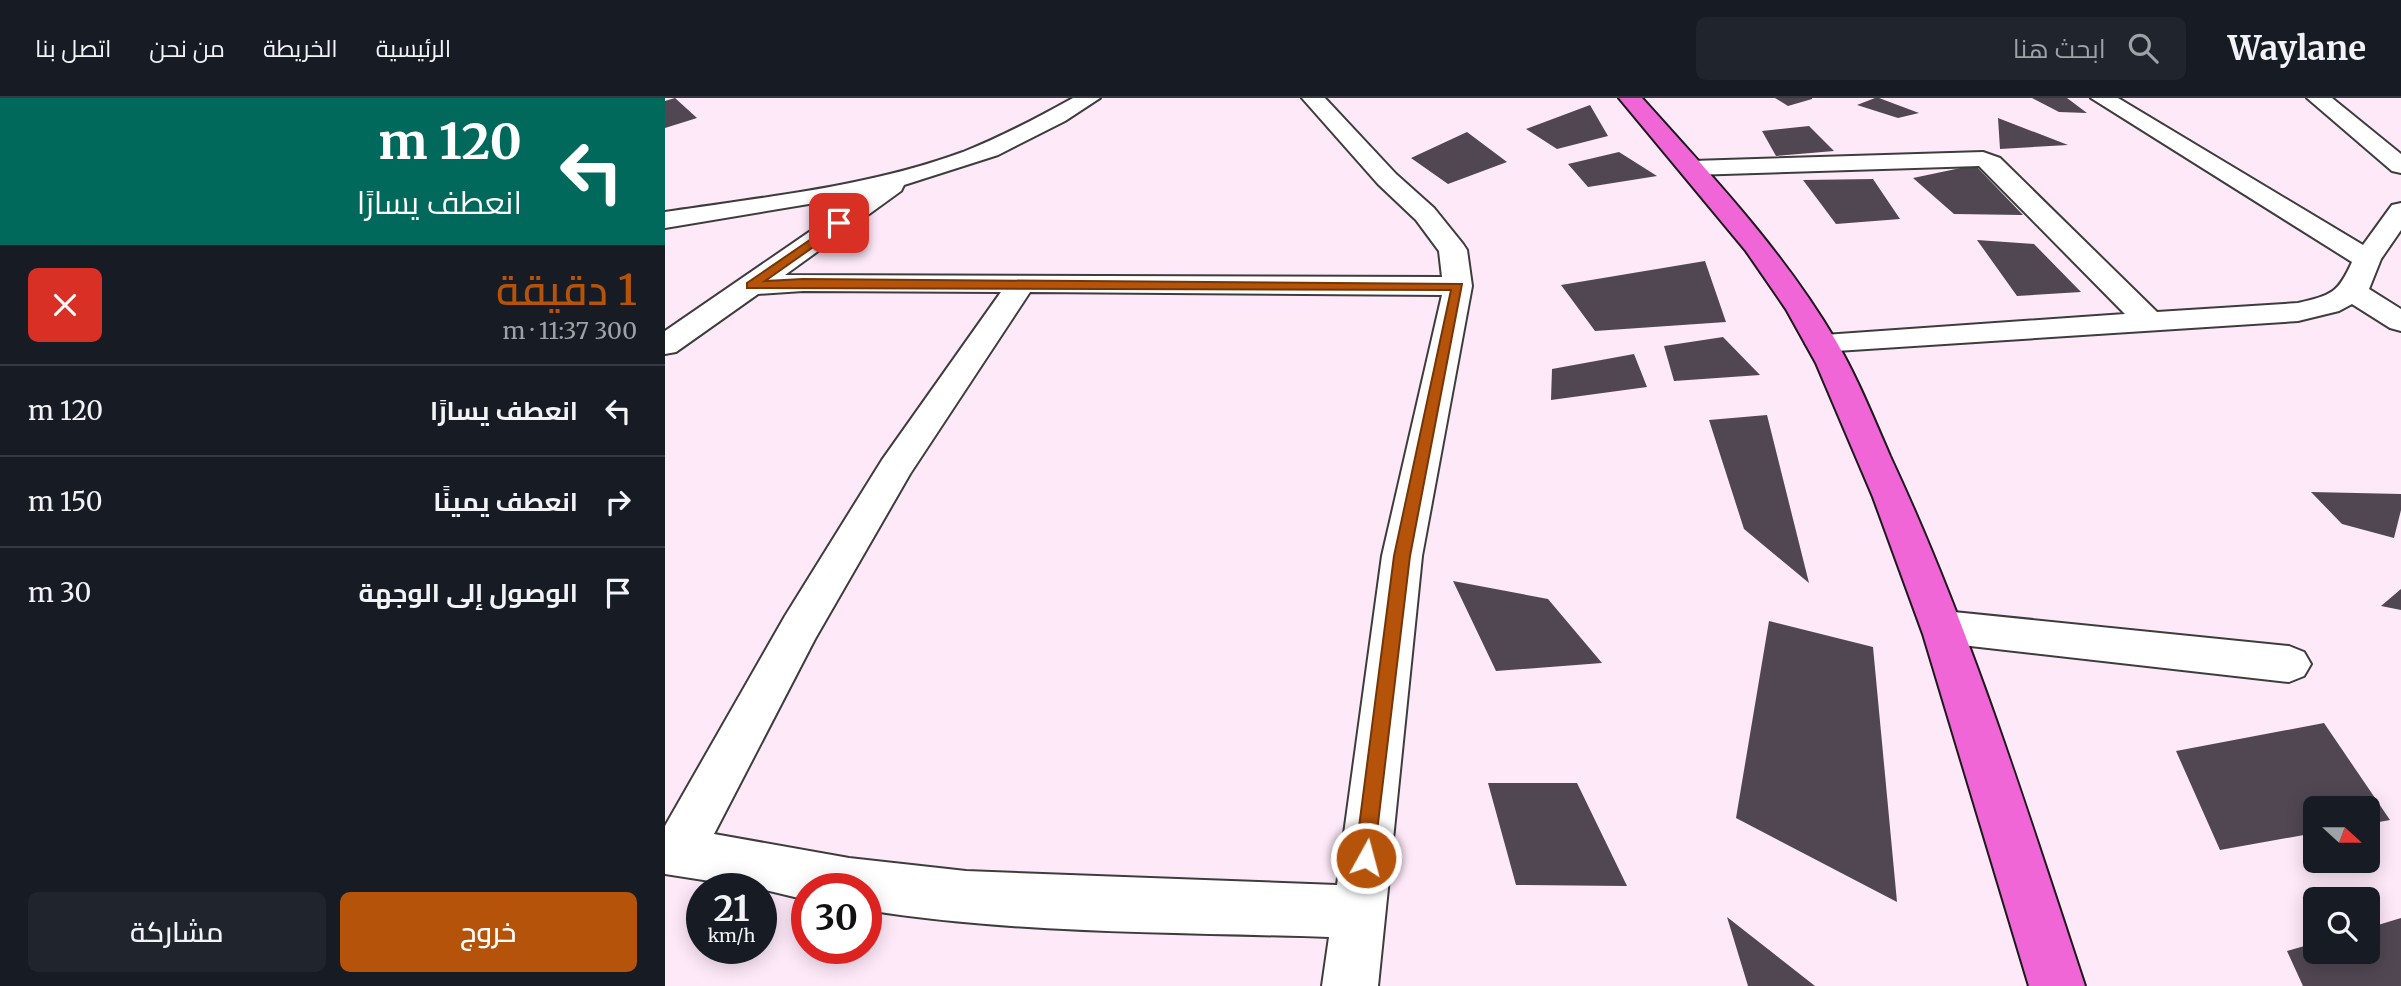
<!DOCTYPE html>
<html lang="ar">
<meta charset="utf-8">
<style>
body{margin:0;font-family:Merriweather,Cairo,serif;background:#20242c;color:#f1f3f6;direction:rtl;height:100vh;display:flex;flex-direction:column;font-size:26px;white-space:nowrap}
*{box-sizing:border-box;margin:0}
p{font-size:23px;color:#9ea1a6}
.icon{flex:none;width:38px;height:38px;fill:none;stroke:currentColor;stroke-width:2;stroke-linecap:round;stroke-linejoin:round}
.map{position:relative;flex:1;overflow:hidden;direction:ltr}
.details{display:flex;flex-direction:column;background:#171b24;width:665px}
.details>*{flex:none}
.hud{background:#00695c;color:#fff;overflow:hidden}
.needle{width:46px;rotate:111deg}
.fabs{position:absolute;left:1638px;top:698px;display:grid;gap:14px}
.fabs a{display:grid;place-items:center;width:77px;height:77px;border-radius:10px;background:#171b24;box-shadow:0 4px 18px #0003;font-size:35px}
.speed{position:absolute;left:21px;top:775px;display:flex;gap:14px;font-size:35px;font-weight:700;text-align:center}
.speed>*{display:grid;place-content:center;width:91px;height:91px;border-radius:50%;background:#171b24;box-shadow:0 4px 18px #0003;line-height:1}
.speed small{font-size:18px;font-weight:400}
.speed .limit{border:10px solid #d22;background:#fff;color:#111}
.pin{position:absolute;display:grid;place-items:center;width:60px;height:60px;color:#fff;margin:-30px;border-radius:14px;box-shadow:0 4px 10px #0006}
.me{position:absolute;width:77px;margin:-38px;rotate:7deg;stroke-linejoin:round;filter:drop-shadow(0 0 5px #0008)}
.turn{display:flex;align-items:center;gap:24px;height:147px;padding:0 28px;font-size:32px}
.turn .icon{width:91px;height:91px;stroke-width:2.5}
.turn b{display:block;font-size:49px;line-height:60px}
.round{display:grid;place-items:center;flex:none;width:74px;height:74px;border-radius:10px;background:#20242c}
.overview{display:flex;align-items:center;justify-content:space-between;height:119px;padding:0 28px}
h1{font-size:42px;font-weight:600;line-height:52px;color:#b45309}
.action{display:flex;gap:14px;margin-top:auto;padding:14px 28px}
.action a{flex:1;height:80px;border-radius:10px;background:#b45309;color:#fff;font-size:28px;font-weight:600;line-height:80px;text-align:center}
.action a+a{background:#20242c;color:#f1f3f6}
ul{padding:0;list-style:none}
li{display:flex;align-items:center;gap:21px;height:91px;padding:0 28px;border-top:2px solid #363941}
li div{flex:1}
li b{display:block;font-size:26px}
li em{font-style:normal}
header{display:flex;align-items:center;gap:42px;box-sizing:border-box;height:98px;padding:0 35px;background:#171b24;border-bottom:2px solid #363941}
header strong{font-size:33px}
nav{display:flex;gap:38px;margin-inline-start:auto;font-size:24px}
.search{width:490px;height:63px;background:#20242c;display:flex;align-items:center;gap:18px;box-sizing:border-box;padding:0 24px;border-radius:10px;color:#9ea1a6;font-size:26px}
main{display:flex;flex:1;min-height:0}
.map>svg:first-child{display:block}
</style>
<header>
<strong>Waylane</strong>
<div class="search"><svg class="icon" aria-label="search" viewBox="0 0 24 24"><circle cx="10" cy="10" r="6"/><path d="M15 15l6 6"/></svg>ابحث هنا</div>
<nav><a>الرئيسية</a><a>الخريطة</a><a>من نحن</a><a>اتصل بنا</a></nav>
</header>
<main>
<div class="map">
<svg width="1736" height="888" viewBox="0 0 1736 888">
<rect width="100%" height="100%" fill="#fee9f9"/>
<path fill="#504752" d="M10,0L32,20L0,30V3Z
M1110,0H1147V1L1123,8Z
M1210,0H1214L1254,15L1233,20L1192,7Z
M1367,0H1402L1422,15L1394,14Z
M925,7L943,38L892,51L861,31Z
M1333,20L1403,47L1335,51Z
M1144,28L1169,53L1111,58L1097,33Z
M802,34L842,64L783,86L746,60Z
M954,54L992,78L923,89L903,66Z
M1310,67L1358,117L1289,116L1248,80Z
M1208,81L1235,121L1171,126L1138,82Z
M1312,142L1369,146L1416,194L1352,198Z
M1040,163L1061,224L930,233L896,187Z
M1058,239L1095,277L1009,283L999,248Z
M969,256L982,289L886,302L887,271Z
M1102,317L1144,485L1079,431L1044,322Z
M1646,394L1736,396V412L1729,440L1677,426Z
M788,483L883,501L937,565L831,573Z
M1736,491V512L1716,508Z
M1104,523L1208,549L1232,804L1071,720Z
M1659,625L1725,722L1703,726V710H1650V735L1555,752L1511,653Z
M823,685H912L962,788L851,787Z
M1062,819L1150,888H1083Z
M1736,820V888H1638L1622,853L1650,845V854H1703V830Z"/>
<g fill="none" stroke-linecap="round" stroke-linejoin="round">
<g stroke="#3d3d3d" stroke-width="4">
<path id="minor" d="M408,0H435L400,23L333,57L239,87L236,93L120,177L777,179L774,153L751,122L713,86L637,0H660L731,76L769,110L798,146L802,152L807,188L757,458L713,888H657L664,839C510,834 354,836 201,812V791H142V802L96,791L0,776V728L120,518L217,362L336,194L138,193L93,196L11,254L0,256V233L198,97L0,130V114C99,99 203,89 298,54C336,39 372,20 408,0ZM365,194L777,197L717,458L672,787L301,773L184,760L49,736L150,541L245,376Z
M1426,0H1453L1698,147L1727,107L1736,105V132L1716,161L1704,191L1736,211V233L1725,230L1687,206L1674,213L1633,223L1156,254L1145,252L1140,245L1145,238L1460,216L1314,68L1027,77L1018,75L1015,70L1018,65L1027,63L1318,54L1335,60L1492,214L1633,205C1667,197 1673,195 1687,164Z
M1642,0H1667L1736,56V75L1727,73Z
M1279,513L1624,548L1639,554L1646,566L1639,578L1624,584L1279,545L1264,541L1258,529L1264,517Z"/>
</g>
<g stroke="#1b1b1b" stroke-width="4">
<path id="major" d="M954,0H977C1046,77 1118,153 1171,243C1192,279 1208,319 1225,358C1305,529 1361,709 1420,888H1364L1258,536L1208,399L1151,265L1121,211L1081,153Z"/>
</g>
<use href="#minor" fill="#fff" fill-rule="evenodd"/>
<use href="#major" fill="#f066d6" fill-rule="evenodd"/>
</g>
<path fill="#b45309" stroke="#753606" stroke-width="2" d="M174,122L178,123V128L100,183L138,181L797,186L745,458L708,767L701,770L694,767L690,760L729,458L786,192L82,190V185Z"/>
</svg>
<div class="fabs">
<a><svg class="needle" viewBox="-14 -14 28 28"><path d="M0-13l5 13h-10z" fill="#e53935"/><path d="M0 13l5-13h-10z" fill="#9ea1a6"/></svg></a>
<a><svg class="icon" aria-label="search" viewBox="0 0 24 24"><circle cx="10" cy="10" r="6"/><path d="M15 15l6 6"/></svg></a>
</div>
<div class="speed"><div>21<small>km/h</small></div><div class="limit">30</div></div>
<div class="pin" style="left:174px;top:125px;background:#d93025"><svg class="icon" aria-label="arrive" viewBox="0 0 24 24"><path d="M6 21V4h12l-3 4 3 4H6"/></svg></div>
<svg class="me" style="left:701px;top:760px" viewBox="-20 -20 40 40"><circle r="17" fill="#b45309" stroke="#fff" stroke-width="3"/><path d="M0-11L8 9 0 5-8 9z" fill="#fff"/></svg>
</div>
<section class="details">
<div class="hud">
<div class="turn"><svg class="icon" aria-label="left" viewBox="0 0 24 24"><path d="M17 20v-9H6M10 6l-5 5 5 5"/></svg><div><b>120 m</b>انعطف يسارًا</div></div>
</div>
<div class="overview"><div><h1>1 دقيقة</h1><p>300 m · 11:37</p></div><a class="round" style="background:#d93025;color:#fff"><svg class="icon" aria-label="close" viewBox="0 0 24 24"><path d="M6 6l12 12M18 6L6 18"/></svg></a></div>
<ul>
<li><svg class="icon" aria-label="left" viewBox="0 0 24 24"><path d="M17 20v-9H6M10 6l-5 5 5 5"/></svg><div><b>انعطف يسارًا</b></div><em>120 m</em></li>
<li><svg class="icon" aria-label="right" viewBox="0 0 24 24"><path d="M7 20v-9h11M14 6l5 5-5 5"/></svg><div><b>انعطف يمينًا</b></div><em>150 m</em></li>
<li><svg class="icon" aria-label="arrive" viewBox="0 0 24 24"><path d="M6 21V4h12l-3 4 3 4H6"/></svg><div><b>الوصول إلى الوجهة</b></div><em>30 m</em></li>
</ul>
<div class="action"><a>خروج</a><a>مشاركة</a></div>
</section>
</main>
